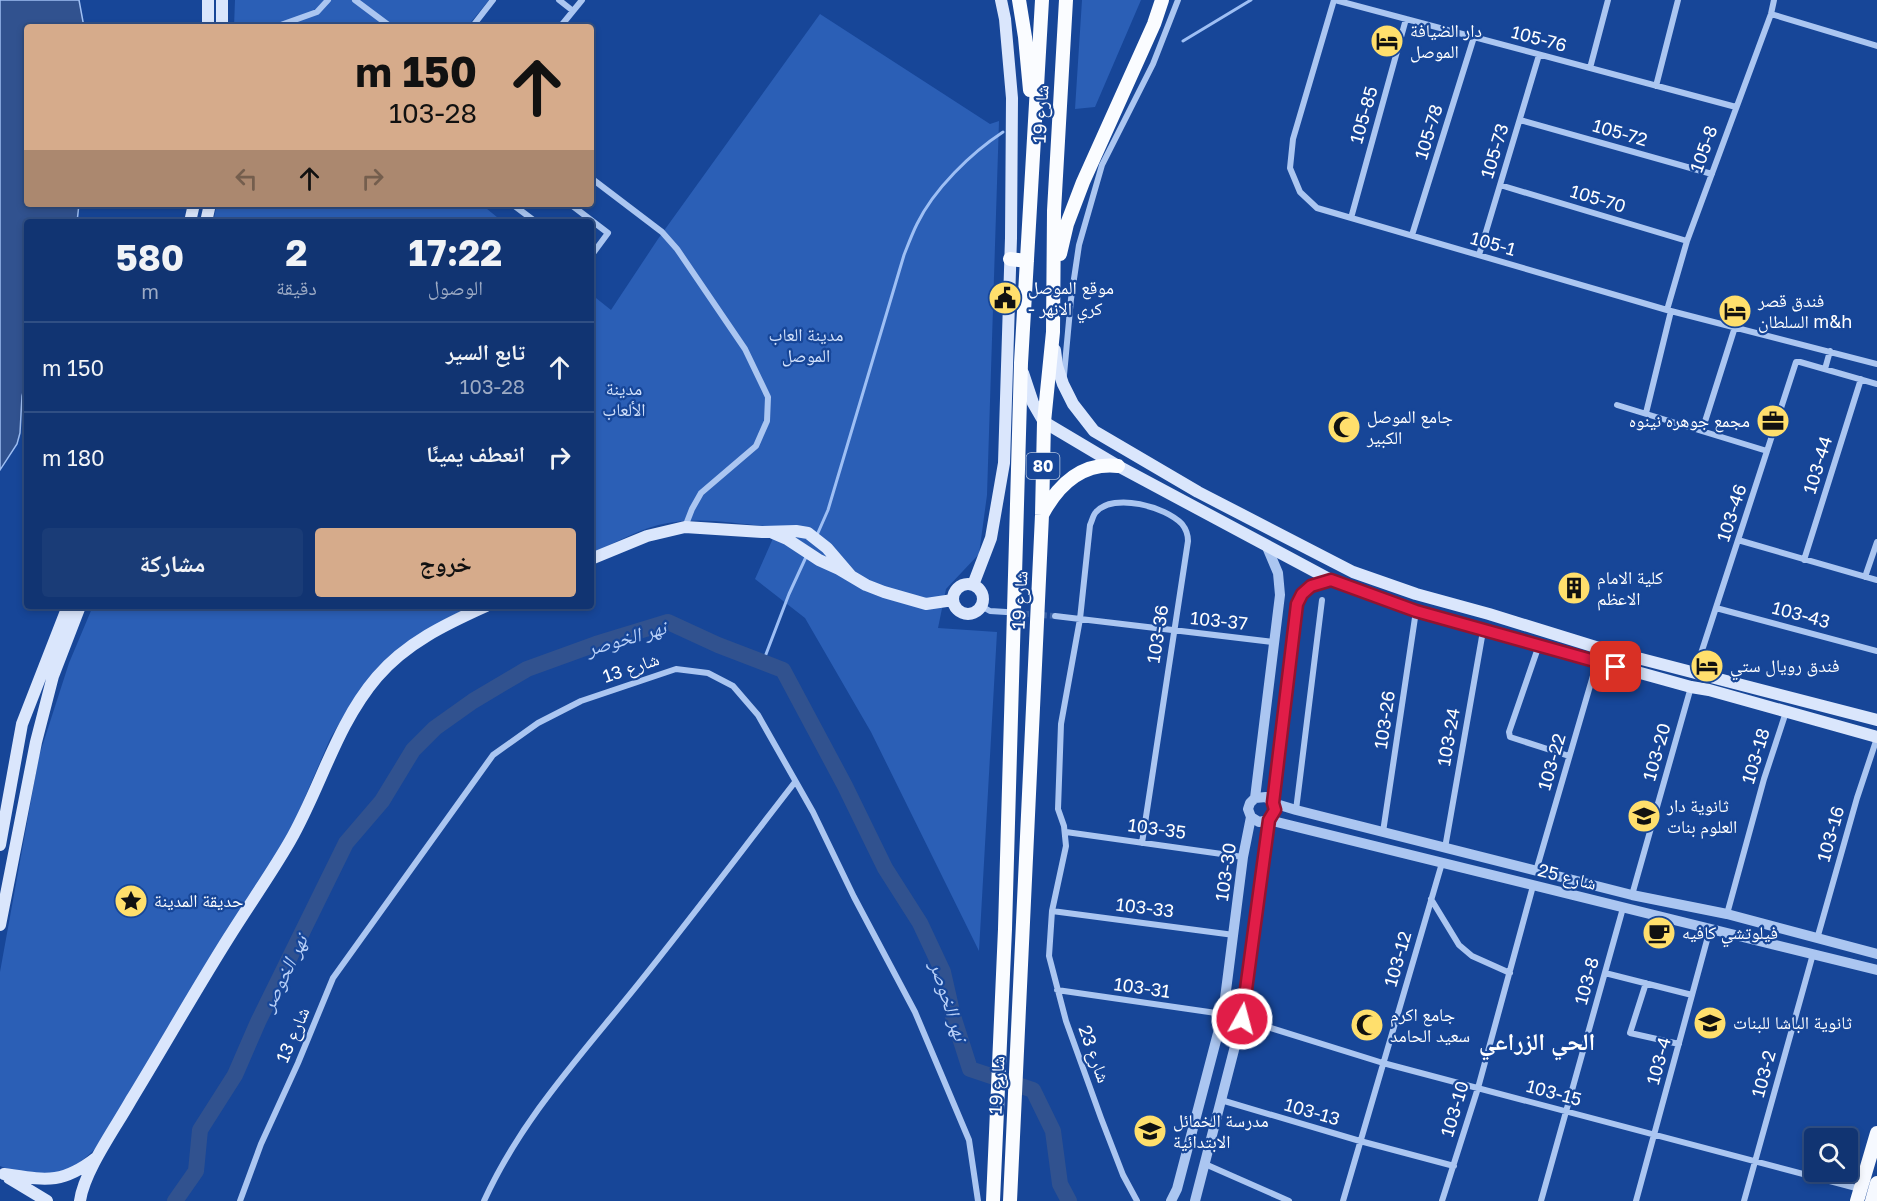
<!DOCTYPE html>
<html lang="ar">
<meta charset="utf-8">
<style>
body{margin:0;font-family:"Golos Text","Noto Naskh Arabic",sans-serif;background:#1a3c77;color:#f1f3f6;direction:rtl;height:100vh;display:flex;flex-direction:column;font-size:22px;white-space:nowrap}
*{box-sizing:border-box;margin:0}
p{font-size:20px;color:#9caac4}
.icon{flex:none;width:33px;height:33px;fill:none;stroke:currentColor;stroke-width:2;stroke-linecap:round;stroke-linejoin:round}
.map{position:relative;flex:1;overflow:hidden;direction:ltr}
.panel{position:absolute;left:24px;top:219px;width:570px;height:390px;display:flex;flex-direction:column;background:#113472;border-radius:6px;box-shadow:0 3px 9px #0003,0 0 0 2px #304f84;direction:rtl}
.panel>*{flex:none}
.guide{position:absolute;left:24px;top:24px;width:570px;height:183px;border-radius:6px;box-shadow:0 3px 9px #0003,0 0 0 2px #304f84;direction:rtl;background:#d6ab8b;color:#111;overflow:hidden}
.controls{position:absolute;left:1804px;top:1128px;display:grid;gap:12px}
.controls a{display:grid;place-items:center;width:54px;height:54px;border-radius:6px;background:#113472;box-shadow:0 3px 9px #0003,0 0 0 2px #304f84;font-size:30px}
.pin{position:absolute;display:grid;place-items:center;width:51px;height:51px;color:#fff;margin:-26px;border-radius:12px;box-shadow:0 3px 9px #0006}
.me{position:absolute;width:66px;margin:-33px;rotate:7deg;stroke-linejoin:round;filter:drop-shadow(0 0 4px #0008)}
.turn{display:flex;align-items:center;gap:21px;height:126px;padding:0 18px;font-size:27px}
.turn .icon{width:78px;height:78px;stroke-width:2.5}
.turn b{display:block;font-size:42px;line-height:51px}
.lanes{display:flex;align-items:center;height:57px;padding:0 18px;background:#0003;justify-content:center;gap:30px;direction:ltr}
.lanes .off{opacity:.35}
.eta{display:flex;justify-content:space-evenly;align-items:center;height:102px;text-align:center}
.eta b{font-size:36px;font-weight:700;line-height:42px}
.action{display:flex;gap:12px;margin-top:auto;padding:12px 18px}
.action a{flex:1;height:69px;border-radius:6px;background:#d6ab8b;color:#111;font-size:24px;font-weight:700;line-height:69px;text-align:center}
.action a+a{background:#1a3c77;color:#f1f3f6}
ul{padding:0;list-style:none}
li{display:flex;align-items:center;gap:18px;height:90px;padding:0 18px;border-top:2px solid #304f84}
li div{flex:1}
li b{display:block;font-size:22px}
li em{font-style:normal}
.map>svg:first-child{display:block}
</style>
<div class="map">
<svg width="1877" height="1201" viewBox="0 0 1877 1201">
<rect width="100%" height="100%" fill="#174698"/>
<path fill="#2b5fb6" d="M235,0H489L467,27H234Z
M1082,0H1141L1095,107L1075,109Z
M820,14L990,124L999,121L987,495L979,554L946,589L938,628L997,632L979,951L871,732L805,618L755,579L778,527C742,525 705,516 668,523C642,527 615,543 591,554V294L611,310L658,239Z
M217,204H481L503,222H213Z
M93,606H474L447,618L353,700L330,739L287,839L95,1149C61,1181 43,1183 0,1166V972L39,756L69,663Z"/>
<path fill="#31528f" stroke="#9ebff4" stroke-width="1.5" d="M0,0H79L84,27H27V204H79L77,222H27V376L22,396L20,433L17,444L0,470Z"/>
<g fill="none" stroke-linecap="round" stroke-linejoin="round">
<path stroke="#9ebff4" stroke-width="3" d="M1183,41L1251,0
M817,535L828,510L904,255C908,245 912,234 917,224C934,189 971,153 1003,132
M763,662L789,594L806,557"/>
<path stroke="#31528f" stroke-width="16" d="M175,1201L196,1171L200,1130L235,1075L258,1022L346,843L382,801L413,750L435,728L473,701L527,669L596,644L668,622L718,645L783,670L845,786L885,868L920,923L943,972L953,1016L970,1069L1033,1090L1053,1131L1060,1184L1069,1201"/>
<path stroke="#3a62a7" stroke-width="6" stroke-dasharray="6 3" stroke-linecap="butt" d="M1014,613L1055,616"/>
<path stroke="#abc6f1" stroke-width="6" d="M355,0L391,27
M559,0L573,11
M1334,0L1293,139L1290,168L1300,192L1317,208L1667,310L1877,364
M1335,0L1736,107
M1771,14L1877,46
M275,27L317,12L328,0
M472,27L493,0
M560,27L582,0
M1590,68L1608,0
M1656,86L1678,0
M1520,120L1712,174
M591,178L662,232L677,249L745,349L768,397L767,421L756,446L701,493L692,509L685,527
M1500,185L1687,241
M512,204L536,222
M570,204L608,233L591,256
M1351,218L1406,19
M1412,235L1474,37
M1479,255L1539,55
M1667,310L1687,241L1771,14L1774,0
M1825,369L1830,351
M1064,375L1071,299L1079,245L1102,165L1153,64L1178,0
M1617,405L1767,451
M1646,413L1671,311
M1702,431L1735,327
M1738,540L1877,580
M1804,560L1861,379
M1865,577L1877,542
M981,606L990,611L1006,612
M1716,608L1877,651
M1055,616L1273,642
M1539,645L1509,732L1510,737L1569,756
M1695,672L1796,362H1800L1877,384
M1296,810L1322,600
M1066,832L1243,857
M1383,832L1416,611
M1445,848L1483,631
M1536,871L1597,662
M1632,895L1691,687
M1431,899L1459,945L1472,956L1510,973
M1052,911L1234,935
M1727,914L1764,779L1786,712
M1817,939L1857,798L1877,738
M1605,973L1692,995
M1646,983L1630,1033L1679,1044
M1057,990L1223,1014
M1242,1019L1383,1063L1860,1189
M1221,1100L1360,1141L1454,1166
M1205,1164L1289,1201
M240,1201L261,1144L298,1063L333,978L493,755L538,723L581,701L676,669L708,673L733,686L758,715L813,812L854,897L915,1012L969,1140L978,1201
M484,1201C521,1119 583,1053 639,983C692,917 743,849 795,782
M1137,1201L1123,1175L1101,1118L1066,1021L1049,956L1052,911L1066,846L1064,826L1058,809L1061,724L1080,619L1090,525C1092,521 1093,515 1096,512C1114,492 1166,507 1182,524C1186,529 1188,535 1188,541L1142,843
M1343,1201L1442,863
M1442,1201L1478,1088L1533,886
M1541,1201L1623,908
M1636,1201L1710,929
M1744,1201L1813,954"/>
<path stroke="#abc6f1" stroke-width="10" d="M1255,798L1266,797L1273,803L1296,810L1632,895L1727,914L1877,954
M1251,817L1259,822L1269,820L1877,970
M1171,1201L1177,1189L1223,1014L1243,857L1251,817L1248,809L1250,803L1255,798L1280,595L1278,573L1267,547
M1195,1201L1242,1019L1269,820L1275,810L1273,803L1297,604C1304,588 1315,584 1331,580"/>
<path stroke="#dae6fc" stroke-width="12" d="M208,27V0
M222,27V0
M190,222L194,204
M206,222L210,204
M1055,350L1057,366L1063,384L1073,404L1094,431L1198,492L1353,572L1416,594L1489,614L1599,648L1877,720
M1023,373L1033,403L1044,422L1118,466L1331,580L1416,611L1691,687L1709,690L1877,737
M773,533L787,539L819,560L839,569L866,585L884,592L926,604L953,600
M591,559L647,536L685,527L762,532L796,531L808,533L827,548L851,576
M953 599a15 15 0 1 1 30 0a15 15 0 1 1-30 0Z
M973,585L991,538L1004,463L1011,238L1012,98L1005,19L1001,0
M0,845L22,724L68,606
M0,925L36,742L53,676L80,606
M4,1174C45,1180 61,1185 96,1158
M9,1178L47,1201
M80,1201C84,1171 116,1127 131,1100C164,1046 195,991 229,937C249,905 271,874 290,841C321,787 336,725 377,677C406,643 446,624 486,606"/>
<path stroke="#f6f9ff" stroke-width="14" d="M1857,1201L1877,1133
M1872,1201L1877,1183"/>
<path stroke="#fafcff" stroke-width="14" d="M1019,0L1025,37L1030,90
M1060,254L1067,224L1083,182L1154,24L1162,0
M1010,259L1027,261
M1043,513C1059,484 1083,462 1118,466
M993,1201L1005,929L1021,363L1042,0
M1010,1201L1042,515L1044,422L1053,332L1054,211L1066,0"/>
</g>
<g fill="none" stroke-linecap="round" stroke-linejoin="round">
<g stroke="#92132f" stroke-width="15">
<path id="route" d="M1242,1019L1269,820L1275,810L1273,803L1297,604L1302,594L1311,586L1331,580L1416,611L1616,667"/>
</g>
<use href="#route" stroke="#e11d48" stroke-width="10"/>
</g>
<defs>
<g id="hotel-disc" transform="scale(1.725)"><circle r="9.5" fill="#ffdf6c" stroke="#174698"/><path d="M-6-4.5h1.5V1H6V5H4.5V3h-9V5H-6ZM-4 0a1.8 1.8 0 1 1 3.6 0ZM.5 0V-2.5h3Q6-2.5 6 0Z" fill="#111"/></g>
<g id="civic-disc" transform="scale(1.725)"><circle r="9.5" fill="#ffdf6c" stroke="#174698"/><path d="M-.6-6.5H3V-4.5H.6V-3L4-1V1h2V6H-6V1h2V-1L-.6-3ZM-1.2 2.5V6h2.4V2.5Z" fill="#111"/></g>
<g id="office-disc" transform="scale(1.725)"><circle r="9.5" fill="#ffdf6c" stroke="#174698"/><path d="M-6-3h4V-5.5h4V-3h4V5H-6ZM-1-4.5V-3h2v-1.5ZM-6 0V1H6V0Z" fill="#111"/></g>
<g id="mosque-disc" transform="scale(1.725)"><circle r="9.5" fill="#ffdf6c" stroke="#174698"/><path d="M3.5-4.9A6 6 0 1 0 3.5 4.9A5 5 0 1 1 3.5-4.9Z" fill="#111"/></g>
<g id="building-disc" transform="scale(1.725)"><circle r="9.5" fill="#ffdf6c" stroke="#174698"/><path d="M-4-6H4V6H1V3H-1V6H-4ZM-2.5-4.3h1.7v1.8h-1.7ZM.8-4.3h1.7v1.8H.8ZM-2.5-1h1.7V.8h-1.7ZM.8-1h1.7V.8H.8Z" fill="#111"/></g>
<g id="school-disc" transform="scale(1.725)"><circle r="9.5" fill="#ffdf6c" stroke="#174698"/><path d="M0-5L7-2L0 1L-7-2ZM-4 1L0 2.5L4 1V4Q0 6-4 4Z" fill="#111"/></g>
<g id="sight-disc" transform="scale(1.725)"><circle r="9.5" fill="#ffdf6c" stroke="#174698"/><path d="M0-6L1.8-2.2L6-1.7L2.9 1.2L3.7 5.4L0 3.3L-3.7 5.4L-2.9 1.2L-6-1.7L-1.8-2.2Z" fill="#111"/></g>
<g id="cafe-disc" transform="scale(1.725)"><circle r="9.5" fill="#ffdf6c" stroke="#174698"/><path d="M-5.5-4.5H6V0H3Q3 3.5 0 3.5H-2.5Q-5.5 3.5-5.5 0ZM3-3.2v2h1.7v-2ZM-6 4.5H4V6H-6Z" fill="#111"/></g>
</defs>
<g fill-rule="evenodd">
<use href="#hotel-disc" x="1387" y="41"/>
<use href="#civic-disc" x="1005" y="298"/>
<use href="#hotel-disc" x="1735" y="311"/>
<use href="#office-disc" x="1773" y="421"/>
<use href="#mosque-disc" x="1344" y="427"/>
<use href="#building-disc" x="1574" y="588"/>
<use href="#hotel-disc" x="1707" y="666"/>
<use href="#school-disc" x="1644" y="816"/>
<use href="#sight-disc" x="131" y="901"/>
<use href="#cafe-disc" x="1659" y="933"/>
<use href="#school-disc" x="1710" y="1023"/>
<use href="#mosque-disc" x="1367" y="1025"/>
<use href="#school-disc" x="1150" y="1131"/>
</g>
<g text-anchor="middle" stroke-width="4.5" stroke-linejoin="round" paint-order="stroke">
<rect fill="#174698" stroke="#b9c8e0" stroke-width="1.5" x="1026.5" y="453" width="33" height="26" rx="4.5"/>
<g font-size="16" font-weight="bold" fill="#fff">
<text x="1043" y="472">80</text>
</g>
<g font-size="18" fill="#fff" stroke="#174698" text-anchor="start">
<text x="1410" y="37">دار الضيافة<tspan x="1410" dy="21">الموصل</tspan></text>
<text x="1028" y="294">موقع الموصل<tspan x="1028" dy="21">- كري الانهر</tspan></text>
<text x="1758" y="307">فندق قصر<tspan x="1758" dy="21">السلطان m&amp;h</tspan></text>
<text x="1367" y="423">جامع الموصل<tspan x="1367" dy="21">الكبير</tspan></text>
<text x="1750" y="427" text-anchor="end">مجمع جوهره نينوه</text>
<text x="1597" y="584">كلية الامام<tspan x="1597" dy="21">الاعظم</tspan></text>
<text x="1730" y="672">فندق رويال ستي</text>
<text x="1667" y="812">ثانوية دار<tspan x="1667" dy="21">العلوم بنات</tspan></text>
<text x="154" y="907">حديقة المدينة</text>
<text x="1682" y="939">فيلوتشي كافيه</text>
<text x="1390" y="1021">جامع اكرم<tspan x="1390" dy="21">سعيد الحامد</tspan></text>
<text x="1733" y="1029">ثانوية الباشا للبنات</text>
<text x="1173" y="1127">مدرسة الخمائل<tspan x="1173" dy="21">الابتدائية</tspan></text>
</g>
<g font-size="18" fill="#fff" stroke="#174698">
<text transform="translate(1539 39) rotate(15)" y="6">105-76</text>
<text transform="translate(1041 114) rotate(-87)" y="6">شارع 19</text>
<text transform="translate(1364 115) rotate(-74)" y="6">105-85</text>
<text transform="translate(1429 132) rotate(-73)" y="6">105-78</text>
<text transform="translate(1620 133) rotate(16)" y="6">105-72</text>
<text transform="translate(1704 149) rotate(-70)" y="6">105-8</text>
<text transform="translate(1495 151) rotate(-73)" y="6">105-73</text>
<text transform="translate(1598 199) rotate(17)" y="6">105-70</text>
<text transform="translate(1493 244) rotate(16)" y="6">105-1</text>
<text transform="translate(1818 465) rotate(-73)" y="6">103-44</text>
<text transform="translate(1732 513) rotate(-72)" y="6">103-46</text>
<text transform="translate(1020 600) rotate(-87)" y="6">شارع 19</text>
<text transform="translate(1801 615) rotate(15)" y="6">103-43</text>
<text transform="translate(1219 621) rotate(6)" y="6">103-37</text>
<text transform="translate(1158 634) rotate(-81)" y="6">103-36</text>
<text transform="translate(631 668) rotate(-19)" y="6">شارع 13</text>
<text transform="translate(1385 720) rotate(-82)" y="6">103-26</text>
<text transform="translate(1449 737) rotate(-80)" y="6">103-24</text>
<text transform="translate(1657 752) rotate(-74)" y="6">103-20</text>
<text transform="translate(1756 756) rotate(-73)" y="6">103-18</text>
<text transform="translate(1552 762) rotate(-74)" y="6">103-22</text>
<text transform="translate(1157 829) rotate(8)" y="6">103-35</text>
<text transform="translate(1831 834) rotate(-74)" y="6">103-16</text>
<text transform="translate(1226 872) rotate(-82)" y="6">103-30</text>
<text transform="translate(1567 877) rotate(14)" y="6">شارع 25</text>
<text transform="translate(1145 908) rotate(7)" y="6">103-33</text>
<text transform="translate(1398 959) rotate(-74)" y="6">103-12</text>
<text transform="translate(1587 981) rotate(-75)" y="6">103-8</text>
<text transform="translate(1142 988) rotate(8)" y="6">103-31</text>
<text transform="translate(293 1035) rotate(-67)" y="6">شارع 13</text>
<text transform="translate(1094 1054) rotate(70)" y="6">شارع 23</text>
<text transform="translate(1659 1061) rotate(-75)" y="6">103-4</text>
<text transform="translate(1764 1074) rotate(-75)" y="6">103-2</text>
<text transform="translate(997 1085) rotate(-87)" y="6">شارع 19</text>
<text transform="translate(1554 1093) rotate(15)" y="6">103-15</text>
<text transform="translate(1455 1109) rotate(-73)" y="6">103-10</text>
<text transform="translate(1312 1112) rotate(16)" y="6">103-13</text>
</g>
<g font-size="18" fill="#d3e2fc" stroke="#174698">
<text x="806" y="341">مدينة العاب<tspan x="806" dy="21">الموصل</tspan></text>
<text x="624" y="395">مدينة<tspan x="624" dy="21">الألعاب</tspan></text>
</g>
<g font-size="20" font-style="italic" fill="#b8d0f8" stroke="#174698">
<text transform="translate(626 638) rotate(-16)" y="7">نهر الخوصر</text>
<text transform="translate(284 973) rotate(-64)" y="7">نهر الخوصر</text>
<text transform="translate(949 1001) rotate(72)" y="7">نهر الخوصر</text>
</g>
<g font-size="24" font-weight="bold" fill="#fff" stroke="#174698">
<text x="1537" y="1050">الحي الزراعي</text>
</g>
</g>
</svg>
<div class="controls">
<a><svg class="icon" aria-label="search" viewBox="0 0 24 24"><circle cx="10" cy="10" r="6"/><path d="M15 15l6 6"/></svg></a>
</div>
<div class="pin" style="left:1616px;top:667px;background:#d93025"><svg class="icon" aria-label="arrive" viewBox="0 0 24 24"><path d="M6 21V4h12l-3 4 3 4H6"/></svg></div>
<svg class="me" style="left:1242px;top:1019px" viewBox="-20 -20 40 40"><circle r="17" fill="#e11d48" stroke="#fff" stroke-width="3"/><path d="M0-11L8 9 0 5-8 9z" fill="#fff"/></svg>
<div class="guide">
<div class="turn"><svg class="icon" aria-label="ahead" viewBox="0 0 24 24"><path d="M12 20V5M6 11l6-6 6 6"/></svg><div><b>150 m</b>103-28</div></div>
<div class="lanes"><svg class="icon off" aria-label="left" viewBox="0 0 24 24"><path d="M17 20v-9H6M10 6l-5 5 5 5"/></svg><svg class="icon" aria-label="ahead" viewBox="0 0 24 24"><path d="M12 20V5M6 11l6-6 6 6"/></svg><svg class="icon off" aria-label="right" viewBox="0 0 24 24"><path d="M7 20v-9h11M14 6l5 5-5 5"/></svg></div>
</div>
<section class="panel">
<div class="eta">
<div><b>17:22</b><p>الوصول</p></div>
<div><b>2</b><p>دقيقة</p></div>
<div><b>580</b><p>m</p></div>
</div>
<ul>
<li><svg class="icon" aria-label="ahead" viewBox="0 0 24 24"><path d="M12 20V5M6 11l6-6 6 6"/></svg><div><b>تابع السير</b><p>103-28</p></div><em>150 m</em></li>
<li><svg class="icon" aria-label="right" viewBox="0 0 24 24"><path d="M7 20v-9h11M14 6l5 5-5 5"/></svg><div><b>انعطف يمينًا</b></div><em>180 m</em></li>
</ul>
<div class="action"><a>خروج</a><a>مشاركة</a></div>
</section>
</div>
